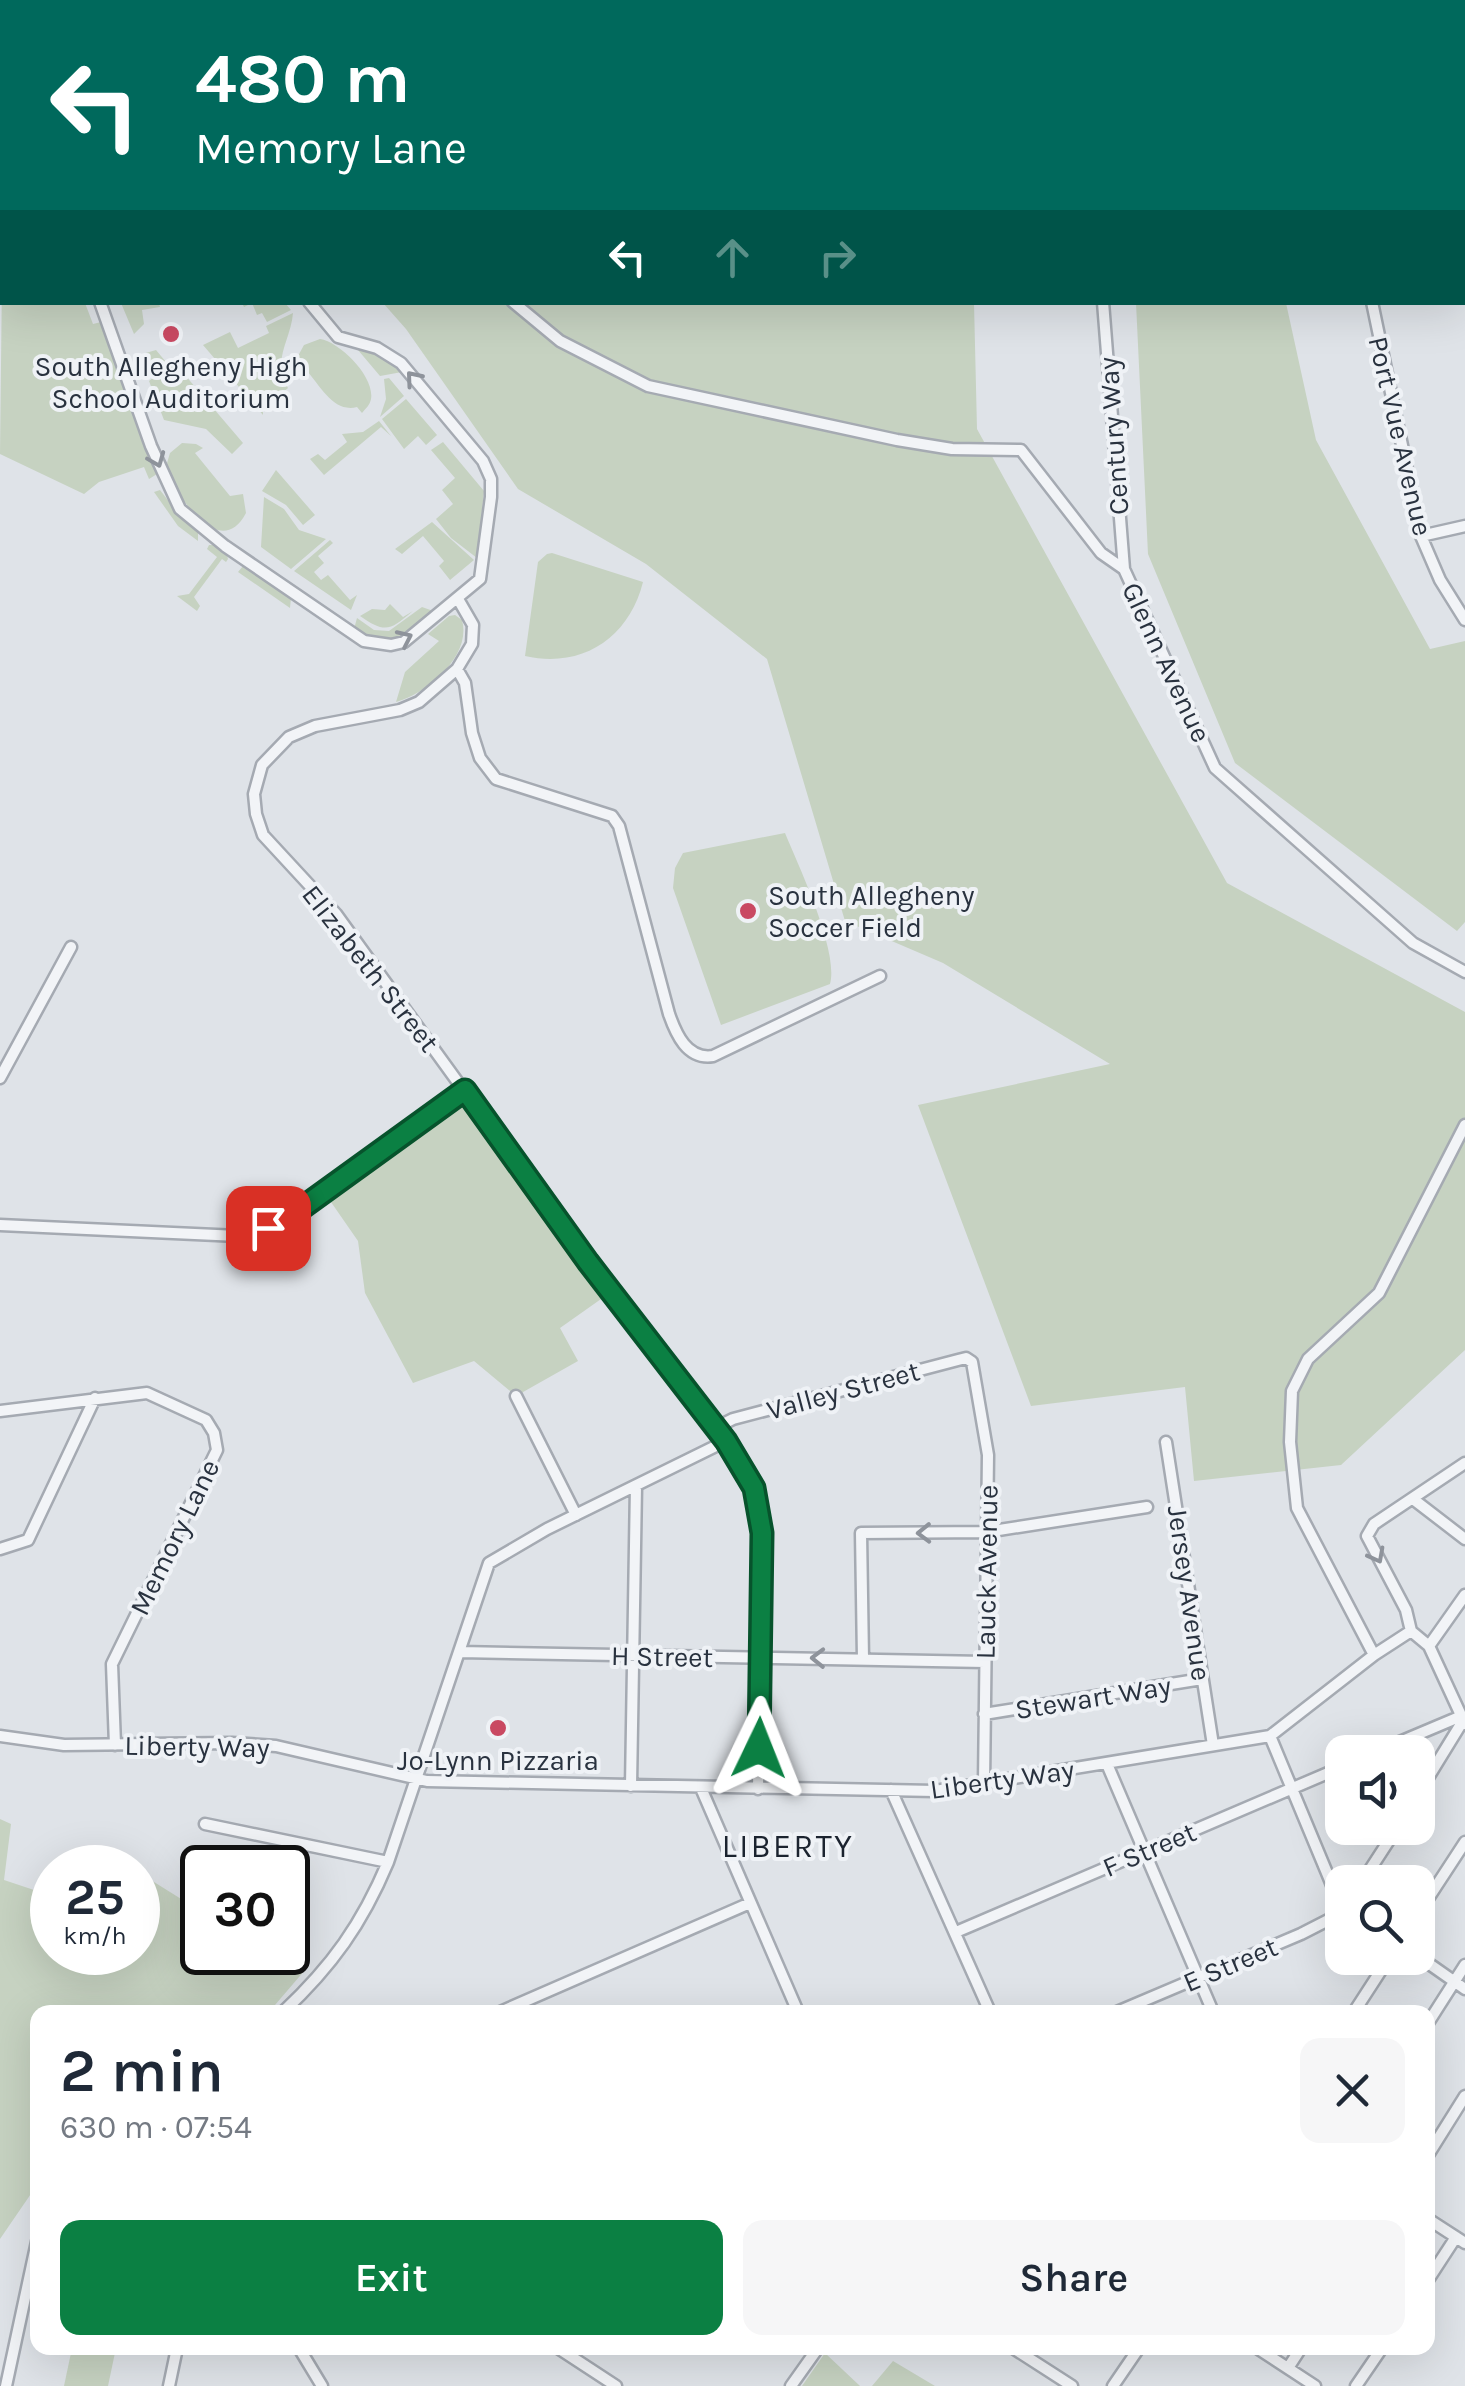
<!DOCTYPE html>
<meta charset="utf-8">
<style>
body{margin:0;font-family:Karla,sans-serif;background:#f6f6f7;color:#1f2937;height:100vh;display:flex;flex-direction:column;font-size:38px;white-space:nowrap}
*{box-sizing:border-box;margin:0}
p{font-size:32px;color:#747a83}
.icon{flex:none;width:55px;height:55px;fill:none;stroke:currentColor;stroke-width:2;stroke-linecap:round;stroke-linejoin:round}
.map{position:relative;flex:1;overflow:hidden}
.sheet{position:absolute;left:30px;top:2005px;width:1405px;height:350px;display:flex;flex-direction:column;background:#fff;border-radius:20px;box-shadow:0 10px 40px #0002}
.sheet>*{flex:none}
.top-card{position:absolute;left:0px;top:0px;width:1465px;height:305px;box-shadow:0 10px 40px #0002;background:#00695c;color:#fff;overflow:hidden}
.tools{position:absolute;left:1325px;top:1735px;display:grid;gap:20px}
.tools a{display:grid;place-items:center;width:110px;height:110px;border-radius:20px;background:#fff;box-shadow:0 10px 40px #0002;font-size:50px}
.speed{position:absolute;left:30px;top:1845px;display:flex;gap:20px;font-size:50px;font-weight:700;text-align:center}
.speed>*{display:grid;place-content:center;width:130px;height:130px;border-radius:50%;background:#fff;box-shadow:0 10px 40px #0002;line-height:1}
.speed small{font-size:25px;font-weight:400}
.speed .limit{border:5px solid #111;border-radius:15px;background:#fff;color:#111}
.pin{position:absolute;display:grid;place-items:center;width:85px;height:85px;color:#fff;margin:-42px;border-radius:20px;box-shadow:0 5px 15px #0006}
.me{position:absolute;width:110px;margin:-55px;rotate:2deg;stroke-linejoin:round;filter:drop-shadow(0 0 8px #0008)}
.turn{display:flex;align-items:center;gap:35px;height:210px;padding:0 30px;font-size:45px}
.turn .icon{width:130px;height:130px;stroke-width:2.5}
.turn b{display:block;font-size:70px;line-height:85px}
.lanes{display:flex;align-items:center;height:95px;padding:0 30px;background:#0003;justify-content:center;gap:50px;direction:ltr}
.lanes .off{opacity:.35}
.round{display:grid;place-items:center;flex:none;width:105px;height:105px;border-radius:20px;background:#f6f6f7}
.summary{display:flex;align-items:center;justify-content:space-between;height:170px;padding:0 30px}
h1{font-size:60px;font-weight:600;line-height:75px}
.button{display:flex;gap:20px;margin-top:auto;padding:20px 30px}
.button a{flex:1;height:115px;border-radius:20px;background:#0b8043;color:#fff;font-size:40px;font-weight:600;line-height:115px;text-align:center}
.button a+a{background:#f6f6f7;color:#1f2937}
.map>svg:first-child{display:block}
</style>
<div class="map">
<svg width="1465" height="2386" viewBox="0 0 1465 2386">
<rect width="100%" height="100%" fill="#dfe3e8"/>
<path fill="#c6d2c1" d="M258,0H1465V148H1463L1462,2Z
M2,276V302L85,303L93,324L101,322L157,474L149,479L144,467L99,482L84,494L0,454Z
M121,303H159L160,307L142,310L144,324L134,334Z
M242,303H285L291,310L267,322L262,313L257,315L252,303L244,307Z
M383,303H974L977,429L1227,883L1465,1012V1350L1341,1465L1194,1481L1185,1387L1031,1406L918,1105L1110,1064L943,963L845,921L767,659L646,564L518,489L406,329Z
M1136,303H1286L1316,440L1430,649L1465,641V922L1457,931L1235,763L1148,554Z
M293,313C291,340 271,360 288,388L263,410V415L203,345L230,332L238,348L269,333L266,326Z
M320,339C340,342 375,377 371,399C370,405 366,408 362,413L357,407C334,413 321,387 307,371L298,370V356L304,345Z
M361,348L378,354L402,372L380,376L358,350Z
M156,350L166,362L148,378L139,355Z
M173,361L243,443L232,454L206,429L164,420L149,381Z
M389,378L404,396L380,417L386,399L384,379Z
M406,399L437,435L426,445L418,436L404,449L382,419Z
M379,421L391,436L381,427L324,475L310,459L318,454L325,460L347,442L342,434L363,432Z
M443,442L484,491L477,558L451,538L436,519L453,504L442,490L455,478L431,450Z
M182,443L196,444L203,448L195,453L230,496L243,494L246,513C219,564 172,492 167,463L170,453Z
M276,470L315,515L303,525L286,505L262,491Z
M160,490L180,516L198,532V541L178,526L154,492Z
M264,497L284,509L299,530L326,539L291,569L261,547Z
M432,522L474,560L450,580L439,566L444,561L423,536L402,554L395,549Z
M330,540L333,543L318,556L324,563L314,572L321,580L328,575L350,600L357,595L351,610L294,571Z
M209,545H215L226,552L228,559L226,562L222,559L194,597L200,606L197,611L177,596L189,594L217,557L207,549Z
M552,553L643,582C629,638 582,669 525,656L538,562L547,554Z
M243,566L291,598L290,608L238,572Z
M390,604L403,617L413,611C390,630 386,634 360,616L372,609L385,610Z
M422,607L436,612C410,633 387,651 354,629L357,618L374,630L389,631Z
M455,615L462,620C472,655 428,693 396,702L405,672L439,641L428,634L449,616Z
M785,833C799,867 839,951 830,984L721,1025L673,888L675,868L683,853Z
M465,1091L611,1292L560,1328L578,1361L516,1396L474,1361L413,1383L365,1293L358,1241L324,1192Z
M0,1819L11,1824L4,1880L52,1896V1952H138V1872L202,1912V1952L269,1953V1956L305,1970L269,2012H38L37,2185L0,2239Z
M72,2348H116L108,2386H64Z
M825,2353L860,2386H802Z
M893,2361L935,2386H872Z"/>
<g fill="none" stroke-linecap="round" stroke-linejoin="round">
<g stroke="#a5aab2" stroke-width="15">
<path id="minor" d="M1105,2V0
M0,67L2,68
M100,302L151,446L180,509L225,546L364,641L391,645L404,642L480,579L491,497V479L483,461L401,363L377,348L338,337L309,302
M513,302L560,341L648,386L897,440L952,449L1021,450L1101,553L1124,569L1215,768L1413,943L1465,972
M1103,302L1124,569
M1372,302L1421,536L1440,580L1465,620
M1421,536L1465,526
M458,599L473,625L472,644L457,669L419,702L400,710L315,726L289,737L262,765L254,794L256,814L263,835L336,914L588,1262L726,1441L754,1488L762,1533L758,1789
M457,669L465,683L472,733L480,758L496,779L612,816L619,826L669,1014C676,1034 687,1060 713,1056L880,976
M0,1078L71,947
M0,1225L238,1236L268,1228L299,1210L465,1091
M516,1396L576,1515
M0,1411L147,1393L206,1420L214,1433L217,1450L112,1664L115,1745
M715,1428L733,1419L958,1360L966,1358L972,1362L988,1455L984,1783
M1166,1442L1213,1745
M1413,1499L1465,1539
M0,1549L28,1540L95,1398
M1411,1631L1406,1610L1367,1536L1374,1524L1465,1463
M1411,1631L1429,1646L1465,1724
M1429,1646L1465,1595
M460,1652L985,1662
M1374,1655L1297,1508L1290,1442L1292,1391L1308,1359L1379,1293L1465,1125
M863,1659L861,1533L986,1532L1147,1507
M984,1714L1202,1679
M0,1736L64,1745L232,1743L276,1746L427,1781L935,1791L1270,1736L1374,1655L1411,1631
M1270,1736L1342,1909
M1376,1752L1459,1717
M1107,1764L1213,2012
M631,1786L636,1486
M701,1788L798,2012
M891,1790L990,2012
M1418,1794L1464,1719
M205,1824L388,1862
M1362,1882L1397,1828
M1418,1914L1465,1842
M956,1932L1342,1767
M1418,1956L1465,1989
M283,2012C332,1966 362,1924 388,1862L489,1563L547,1529L726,1441
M500,2012L750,1903
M1117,2012L1301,1934L1342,1913
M1354,2012L1389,1958
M1428,2023L1465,1965
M1428,2155L1465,2096
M1428,2219L1465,2243
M1428,2280L1456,2237
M299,2348L322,2386
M558,2348L616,2386
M1013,2348L1072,2386
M1257,2348L1315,2386
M1288,2368L1301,2348
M6,2386L38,2237
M169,2386L177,2348
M791,2386L818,2348
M1113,2386L1139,2348
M1356,2386L1382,2348"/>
</g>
<use href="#minor" stroke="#f2f4f7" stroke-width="10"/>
</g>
<defs><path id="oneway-chevron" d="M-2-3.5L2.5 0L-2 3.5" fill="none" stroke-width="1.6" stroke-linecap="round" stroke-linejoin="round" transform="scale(2.5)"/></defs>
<g stroke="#8e939b">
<use href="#oneway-chevron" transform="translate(413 378) rotate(-130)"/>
<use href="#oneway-chevron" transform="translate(157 460) rotate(68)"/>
<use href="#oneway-chevron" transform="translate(405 638) rotate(-25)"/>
<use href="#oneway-chevron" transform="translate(924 1533) rotate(179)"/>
<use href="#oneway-chevron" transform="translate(1377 1556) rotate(62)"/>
<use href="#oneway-chevron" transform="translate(818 1658) rotate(-179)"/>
</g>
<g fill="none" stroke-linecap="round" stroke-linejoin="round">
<g stroke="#07532c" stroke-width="25">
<path id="route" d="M268,1228L299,1210L465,1090L588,1262L726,1441L754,1488L762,1533L759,1748"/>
</g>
<use href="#route" stroke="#0b8043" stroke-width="18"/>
</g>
<g fill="#c94962" stroke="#eff2f6" stroke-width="4">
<circle cx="171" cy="334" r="10"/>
<circle cx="748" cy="911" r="10"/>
<circle cx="498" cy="1728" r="10"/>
</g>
<g text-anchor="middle" stroke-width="8" stroke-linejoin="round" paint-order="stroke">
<g font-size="28" fill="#29323f" stroke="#eff2f6">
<text x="171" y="376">South Allegheny High<tspan x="171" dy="32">School Auditorium</tspan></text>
<text x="768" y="905" text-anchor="start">South Allegheny<tspan x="768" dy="32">Soccer Field</tspan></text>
<text x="498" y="1770">Jo-Lynn Pizzaria</text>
</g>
<g font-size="28" fill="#29323f" stroke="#eff2f6">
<text transform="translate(1113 436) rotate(-94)" y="10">Century Way</text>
<text transform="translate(1401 436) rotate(77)" y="10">Port Vue Avenue</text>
<text transform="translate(1167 662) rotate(65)" y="10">Glenn Avenue</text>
<text transform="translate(371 968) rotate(52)" y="10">Elizabeth Street</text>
<text transform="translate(843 1390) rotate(-15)" y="10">Valley Street</text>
<text transform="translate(174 1537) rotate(-64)" y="10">Memory Lane</text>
<text transform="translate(986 1572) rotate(-89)" y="10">Lauck Avenue</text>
<text transform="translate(1190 1593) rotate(82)" y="10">Jersey Avenue</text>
<text transform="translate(662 1656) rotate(1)" y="10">H Street</text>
<text transform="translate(1093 1697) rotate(-9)" y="10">Stewart Way</text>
<text transform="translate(197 1746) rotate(1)" y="10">Liberty Way</text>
<text transform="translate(1002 1779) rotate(-8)" y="10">Liberty Way</text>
<text transform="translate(1149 1849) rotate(-23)" y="10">F Street</text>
<text transform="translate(1230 1964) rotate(-23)" y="10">E Street</text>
</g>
<g font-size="32" letter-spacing="2.5" fill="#1b232f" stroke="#eff2f6">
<text x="788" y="1857">LIBERTY</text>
</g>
</g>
</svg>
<div class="tools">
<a><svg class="icon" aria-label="sound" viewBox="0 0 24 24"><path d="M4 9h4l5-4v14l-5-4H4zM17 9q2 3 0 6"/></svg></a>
<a><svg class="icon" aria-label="search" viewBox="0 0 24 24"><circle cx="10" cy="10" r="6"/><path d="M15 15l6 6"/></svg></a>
</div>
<div class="speed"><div>25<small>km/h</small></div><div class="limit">30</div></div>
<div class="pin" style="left:268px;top:1228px;background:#d93025"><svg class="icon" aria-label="arrive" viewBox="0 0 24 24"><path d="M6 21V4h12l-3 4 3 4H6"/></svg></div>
<svg class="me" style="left:759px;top:1748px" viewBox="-20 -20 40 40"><path d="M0-17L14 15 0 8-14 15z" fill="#0b8043" stroke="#fff" stroke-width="4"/></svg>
<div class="top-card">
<div class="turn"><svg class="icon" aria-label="left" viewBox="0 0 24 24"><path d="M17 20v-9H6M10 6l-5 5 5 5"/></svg><div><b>480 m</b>Memory Lane</div></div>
<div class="lanes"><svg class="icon" aria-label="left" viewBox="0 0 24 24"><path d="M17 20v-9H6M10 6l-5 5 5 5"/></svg><svg class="icon off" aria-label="ahead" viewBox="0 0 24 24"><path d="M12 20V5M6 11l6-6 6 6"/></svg><svg class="icon off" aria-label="right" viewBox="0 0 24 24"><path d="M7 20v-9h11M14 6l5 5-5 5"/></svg></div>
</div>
<section class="sheet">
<div class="summary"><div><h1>2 min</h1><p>630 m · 07:54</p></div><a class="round"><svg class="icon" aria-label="close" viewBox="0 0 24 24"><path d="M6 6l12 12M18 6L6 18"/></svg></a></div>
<div class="button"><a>Exit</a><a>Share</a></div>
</section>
</div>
